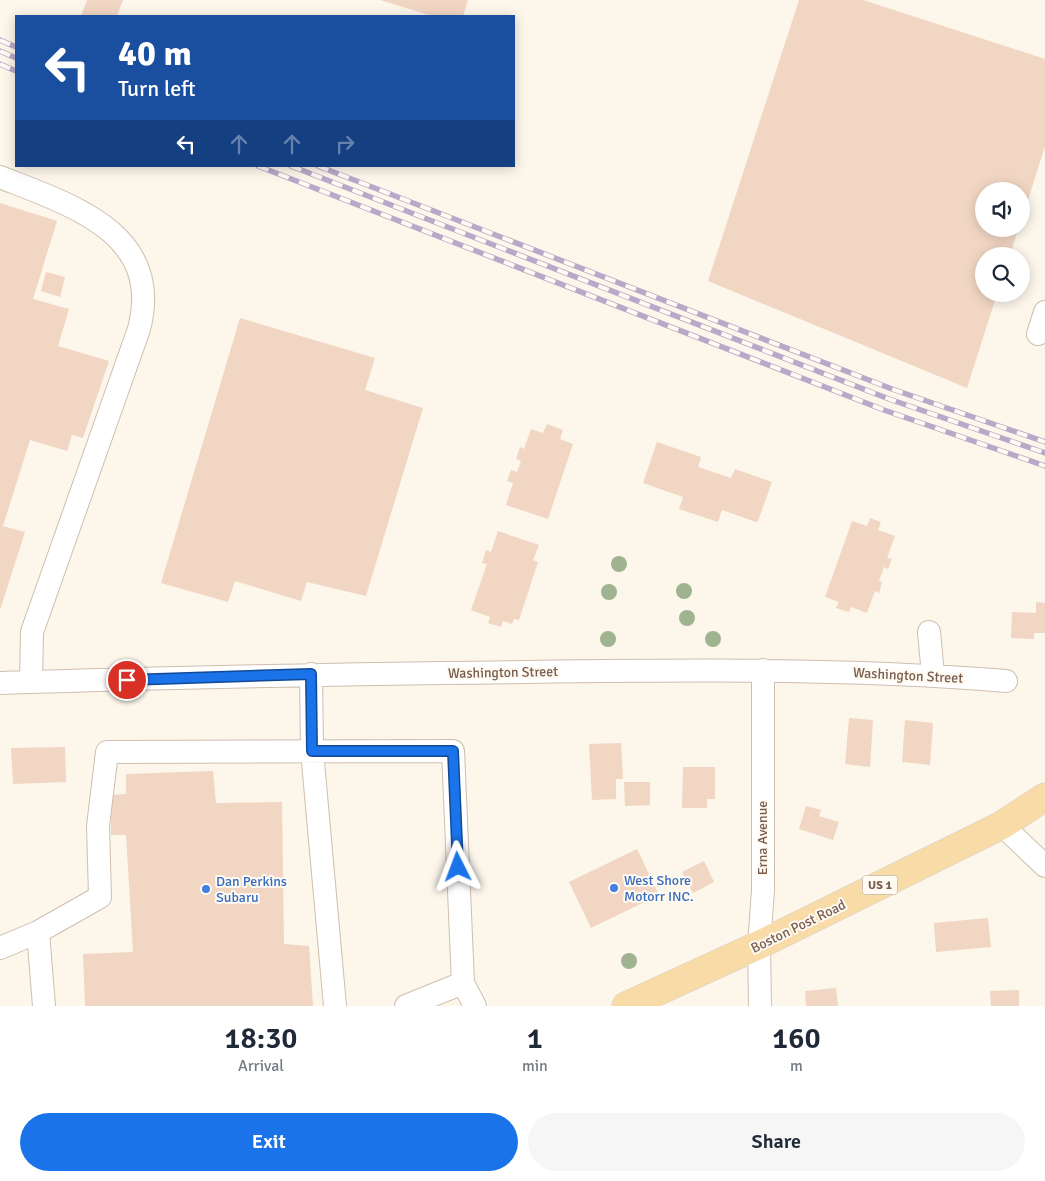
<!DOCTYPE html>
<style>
body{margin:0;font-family:Signika,sans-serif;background:#f6f6f7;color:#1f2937;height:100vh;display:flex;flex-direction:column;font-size:19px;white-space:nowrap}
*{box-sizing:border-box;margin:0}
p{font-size:16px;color:#747a83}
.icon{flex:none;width:28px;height:28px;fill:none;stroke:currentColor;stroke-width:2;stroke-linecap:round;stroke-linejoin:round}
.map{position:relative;height:1006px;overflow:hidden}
.drawer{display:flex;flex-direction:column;background:#fff;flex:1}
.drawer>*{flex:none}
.hud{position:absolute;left:15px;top:15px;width:500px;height:152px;border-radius:0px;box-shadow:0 2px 12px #0003;background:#1a4fa0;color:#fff;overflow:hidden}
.buttons{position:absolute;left:975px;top:182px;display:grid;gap:10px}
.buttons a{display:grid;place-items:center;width:55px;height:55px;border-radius:50%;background:#fff;box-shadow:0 2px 12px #0003;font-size:25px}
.pin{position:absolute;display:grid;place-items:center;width:42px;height:42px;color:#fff;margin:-21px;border:2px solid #fff;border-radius:50%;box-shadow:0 1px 5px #0007}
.me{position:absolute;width:55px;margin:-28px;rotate:357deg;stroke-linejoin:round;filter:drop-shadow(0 0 4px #0008)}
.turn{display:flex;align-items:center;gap:18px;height:105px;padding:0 20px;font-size:22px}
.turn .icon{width:65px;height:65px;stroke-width:2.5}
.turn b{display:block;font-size:35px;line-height:42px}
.lanes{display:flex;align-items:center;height:48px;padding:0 20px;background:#0003;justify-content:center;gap:25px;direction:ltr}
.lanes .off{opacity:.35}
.eta{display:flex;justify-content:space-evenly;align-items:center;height:85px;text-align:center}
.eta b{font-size:30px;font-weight:600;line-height:35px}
.button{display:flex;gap:10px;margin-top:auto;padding:10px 20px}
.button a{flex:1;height:58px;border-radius:30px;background:#1a73e8;color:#fff;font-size:20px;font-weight:600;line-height:58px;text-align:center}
.button a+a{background:#f6f6f7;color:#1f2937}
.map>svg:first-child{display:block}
</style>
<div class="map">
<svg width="1045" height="1006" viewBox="0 0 1045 1006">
<rect width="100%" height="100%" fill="#fcf6eb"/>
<path fill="#f1d6c3" d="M87,0H123L117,16H81Z
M380,0H468L463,16H432Z
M799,0H863L1045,59V146L1022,219L1021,191H984V229H1018L1010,256H984V294H997L967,388L708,281Z
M0,203L57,221L33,299L69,309L58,346L109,361L83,438L72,435L67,451L30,440L3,526L25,532L0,610Z
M46,272L65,277L60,297L41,291Z
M240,318L375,358L365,390L423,408L366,596L307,582L301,601L235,581L228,602L161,583Z
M547,424L563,430L560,439L573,444L548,519L506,505L513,483L507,481L511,470L517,472L521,461L516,459L520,447L524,449L531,429L543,433Z
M657,442L701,457L698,467L731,478L735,469L772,482L758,521L756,522L722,510L718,522L679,509L683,497L643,483Z
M870,518L881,522L878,530L895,536L887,558L892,559L888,569L884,567L879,581L882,582L879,593L875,591L867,613L851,607L849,612L836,608L839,602L825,597L852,521L867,526Z
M498,531L539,545L533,560L538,562L519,620L514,619L512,624L503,621L501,627L488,623L490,617L471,610L487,564L482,563L486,550L491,552Z
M1036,602L1045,603V633H1034V639L1011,638L1012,612L1036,613Z
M849,718L873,720L870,767L845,764Z
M905,720L933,723L930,765L902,762Z
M621,743L623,779H616V799L592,800L589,744Z
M65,747L66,782L13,784L11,748Z
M683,767H715V799H707V808H682Z
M213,771L216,803L282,802L284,944L309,946L313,1006H85L83,954L133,952L126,835H111V795L126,794V774Z
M624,782H650V805L625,806Z
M806,806L821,810L819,816L839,822L833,840L799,829Z
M637,849L659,895L591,928L569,882Z
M704,861L714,882L693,893L682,872Z
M988,918L991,947L936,952L934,923Z
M836,988L838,1006H806L805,991Z
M1019,990V1006H991L990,991Z"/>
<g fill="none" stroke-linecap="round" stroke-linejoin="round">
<g stroke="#cfbeb0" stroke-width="24">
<path id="minor" d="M0,177C71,205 164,233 139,329L32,632L31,682
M1038,334L1045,312
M929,632L933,675
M311,674L312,751L335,1006
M0,683C175,677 351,674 526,672C686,670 846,668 1006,681
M1002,825L1045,866
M38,932L44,1006
M0,948L38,932L100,897L98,826L107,752L453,751L463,983L475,1006
M406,1006L463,983
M760,1006L759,945L763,890V670"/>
</g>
<g stroke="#d9d2cd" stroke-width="29">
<path id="major" d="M626,1006L759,945L1002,825L1045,797"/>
</g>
<use href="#minor" stroke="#fff" stroke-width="22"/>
<use href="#major" stroke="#f8dba6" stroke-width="28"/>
<g stroke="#b9a8c7" stroke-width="5.5">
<path id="rail" d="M0,40L16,47
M0,51L16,58
M0,64L16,71
M258,166L884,410L1045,466
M291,166L889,399L1045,453
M318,166L892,389L1045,442"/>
</g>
<use href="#rail" stroke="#fffaf2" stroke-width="4" stroke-dasharray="11" stroke-linecap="butt"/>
</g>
<g fill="#a0b390">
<circle cx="619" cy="564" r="8"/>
<circle cx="684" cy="591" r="8"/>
<circle cx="609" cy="592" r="8"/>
<circle cx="687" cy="618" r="8"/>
<circle cx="608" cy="639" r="8"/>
<circle cx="713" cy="639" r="8"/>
<circle cx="629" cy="961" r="8"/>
</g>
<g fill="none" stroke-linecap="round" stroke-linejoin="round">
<g stroke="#114b97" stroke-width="12">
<path id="route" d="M127,680L311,674L312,751H453L458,867"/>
</g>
<use href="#route" stroke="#1a73e8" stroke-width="9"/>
</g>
<g fill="#3f7fe0" stroke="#fffaf2" stroke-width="2">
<circle cx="614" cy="888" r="5"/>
<circle cx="206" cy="889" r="5"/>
</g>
<g text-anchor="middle" stroke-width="4" stroke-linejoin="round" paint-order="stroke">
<rect fill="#fffaf2" stroke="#a08c7f" stroke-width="1" x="862.5" y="875.5" width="35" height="19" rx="4"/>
<g font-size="12" font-weight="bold" fill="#785d4e">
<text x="880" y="889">US 1</text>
</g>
<g font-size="14" fill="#785d4e" stroke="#fffaf2">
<text transform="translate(503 672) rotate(-1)" y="5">Washington Street</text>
<text transform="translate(908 675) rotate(3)" y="5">Washington Street</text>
<text transform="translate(762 838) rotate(-90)" y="5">Erna Avenue</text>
<text transform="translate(798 926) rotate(-26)" y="5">Boston Post Road</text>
</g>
<g font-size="14" fill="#366cbe" stroke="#fffaf2" text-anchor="start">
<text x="624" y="885">West Shore<tspan x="624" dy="16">Motorr INC.</tspan></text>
<text x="216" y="886">Dan Perkins<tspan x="216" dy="16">Subaru</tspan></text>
</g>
</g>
</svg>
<div class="buttons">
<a><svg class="icon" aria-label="sound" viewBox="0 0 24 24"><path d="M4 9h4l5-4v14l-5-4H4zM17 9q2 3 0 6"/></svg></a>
<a><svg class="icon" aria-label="search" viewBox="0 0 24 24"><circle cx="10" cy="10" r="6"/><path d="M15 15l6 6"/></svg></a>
</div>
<div class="pin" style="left:127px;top:680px;background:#d93025"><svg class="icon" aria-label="arrive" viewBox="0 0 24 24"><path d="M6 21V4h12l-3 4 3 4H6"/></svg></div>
<svg class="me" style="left:458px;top:867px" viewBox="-20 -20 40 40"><path d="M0-17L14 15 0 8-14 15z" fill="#1a73e8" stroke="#fff" stroke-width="4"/></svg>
<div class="hud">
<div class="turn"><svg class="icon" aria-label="left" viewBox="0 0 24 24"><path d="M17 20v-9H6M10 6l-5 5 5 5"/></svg><div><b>40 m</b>Turn left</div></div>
<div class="lanes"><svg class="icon" aria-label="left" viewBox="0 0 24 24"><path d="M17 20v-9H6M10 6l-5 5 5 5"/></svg><svg class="icon off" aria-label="ahead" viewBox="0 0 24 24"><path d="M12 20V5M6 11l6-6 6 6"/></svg><svg class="icon off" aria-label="ahead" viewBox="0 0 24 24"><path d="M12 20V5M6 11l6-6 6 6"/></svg><svg class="icon off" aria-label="right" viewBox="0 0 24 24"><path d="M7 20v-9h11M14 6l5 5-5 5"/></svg></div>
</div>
</div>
<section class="drawer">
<div class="eta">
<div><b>18:30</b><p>Arrival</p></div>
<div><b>1</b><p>min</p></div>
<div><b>160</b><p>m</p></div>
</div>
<div class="button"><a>Exit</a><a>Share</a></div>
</section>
